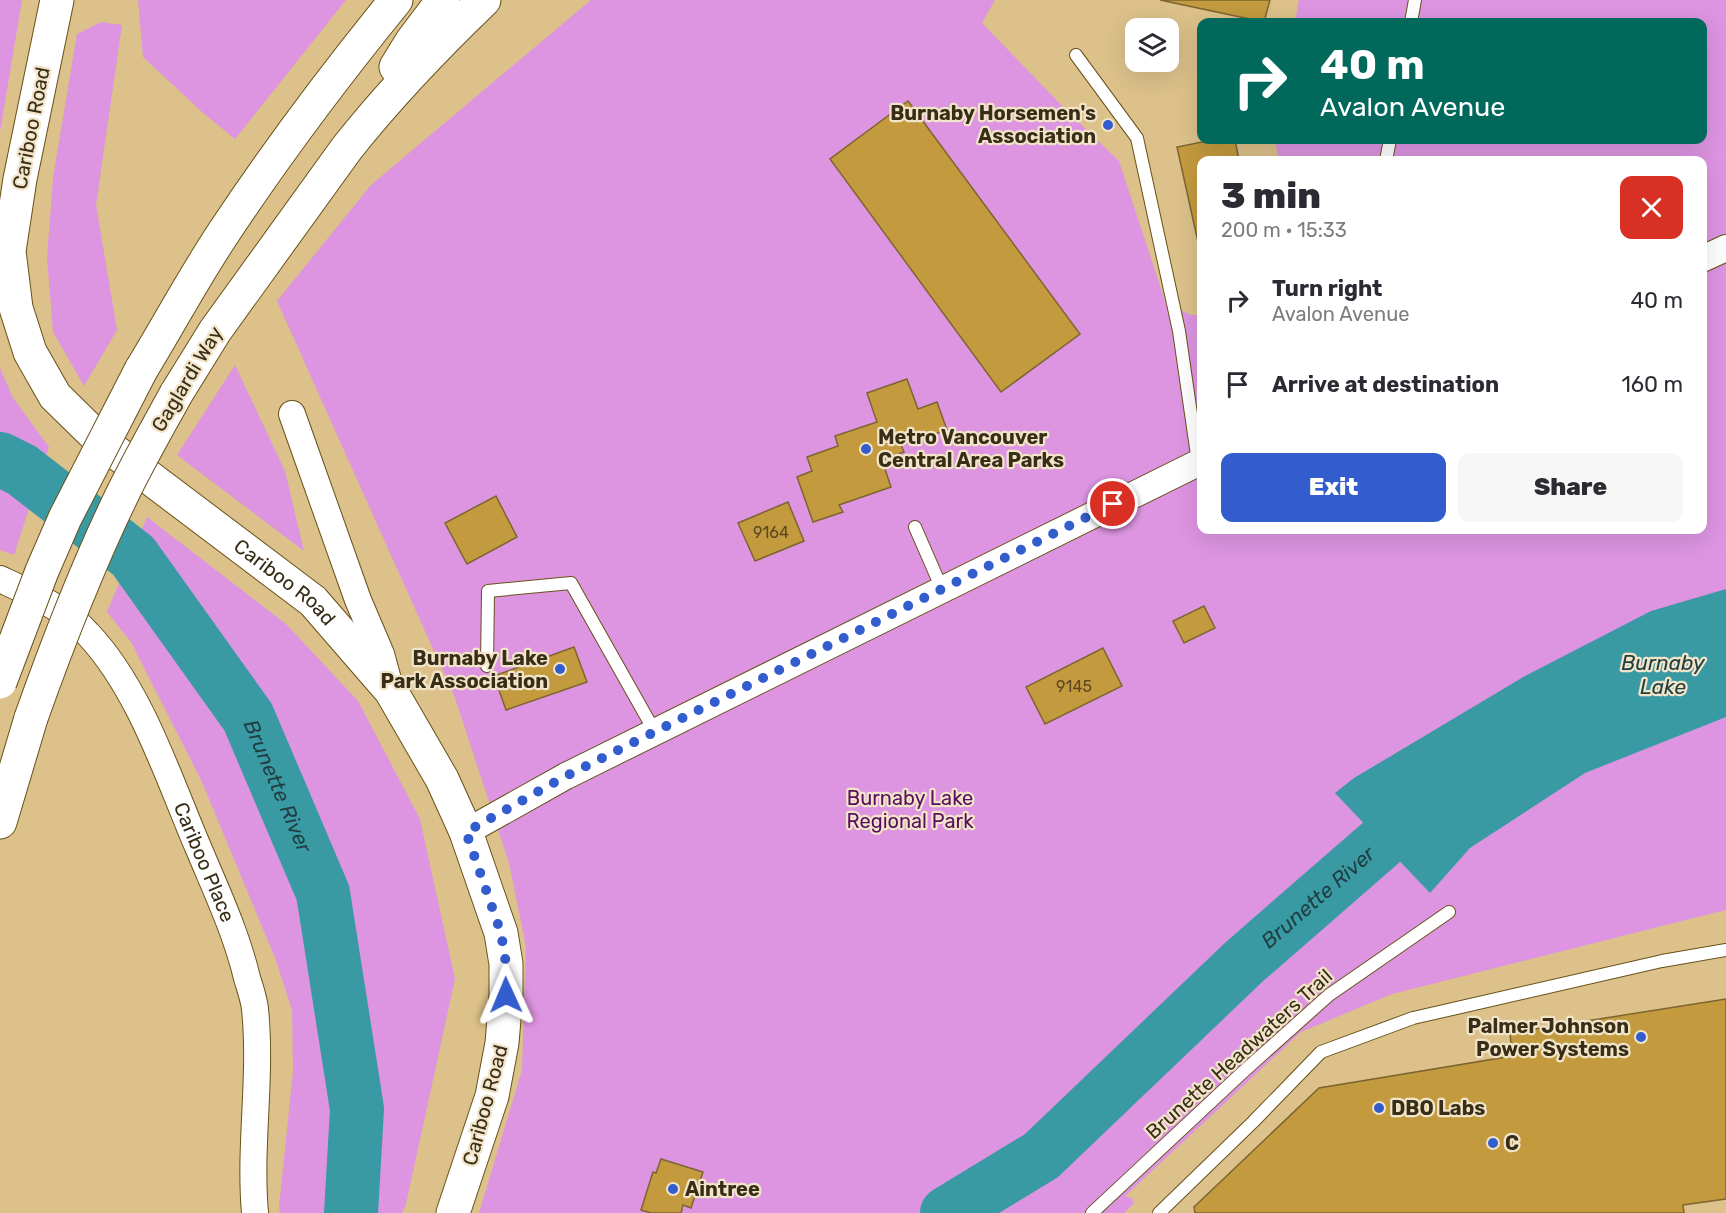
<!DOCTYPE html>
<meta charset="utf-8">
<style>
body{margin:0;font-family:Rubik,sans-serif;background:#f7f7f7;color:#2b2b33;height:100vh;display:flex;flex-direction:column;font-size:22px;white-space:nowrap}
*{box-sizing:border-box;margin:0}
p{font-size:20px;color:#7c7c81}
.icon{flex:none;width:33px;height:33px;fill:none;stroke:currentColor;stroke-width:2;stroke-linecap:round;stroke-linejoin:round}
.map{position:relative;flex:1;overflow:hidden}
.drawer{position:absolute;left:1197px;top:156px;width:510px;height:378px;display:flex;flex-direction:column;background:#fff;border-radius:12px;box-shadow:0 6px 24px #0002}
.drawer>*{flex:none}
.guide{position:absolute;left:1197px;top:18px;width:510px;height:126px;border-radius:12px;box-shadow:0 6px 24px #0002;background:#00695c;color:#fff;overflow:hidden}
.tools{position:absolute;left:1125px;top:18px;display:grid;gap:12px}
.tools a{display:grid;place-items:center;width:54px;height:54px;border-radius:12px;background:#fff;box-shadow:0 6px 24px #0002;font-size:30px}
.pin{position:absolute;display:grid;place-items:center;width:51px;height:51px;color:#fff;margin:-26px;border:3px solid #fff;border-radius:50%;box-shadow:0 2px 6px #0007}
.me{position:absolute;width:66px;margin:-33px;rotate:359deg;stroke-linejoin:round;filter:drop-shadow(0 0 4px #0008)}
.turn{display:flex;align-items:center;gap:21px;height:126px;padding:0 24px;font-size:27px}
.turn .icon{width:78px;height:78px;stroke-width:2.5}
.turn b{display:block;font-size:42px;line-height:51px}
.round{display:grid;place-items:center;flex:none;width:63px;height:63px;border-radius:12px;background:#f7f7f7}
.summary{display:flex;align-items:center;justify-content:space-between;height:102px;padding:0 24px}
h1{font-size:36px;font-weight:800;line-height:45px}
.primary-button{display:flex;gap:12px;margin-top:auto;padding:12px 24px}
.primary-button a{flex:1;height:69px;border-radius:12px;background:#335dcd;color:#fff;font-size:24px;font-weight:800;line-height:69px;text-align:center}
.primary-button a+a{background:#f7f7f7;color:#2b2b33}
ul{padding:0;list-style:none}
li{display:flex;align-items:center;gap:18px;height:84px;padding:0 24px}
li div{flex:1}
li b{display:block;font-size:22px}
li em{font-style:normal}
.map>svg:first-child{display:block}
</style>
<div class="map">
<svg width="1726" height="1213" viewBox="0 0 1726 1213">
<rect width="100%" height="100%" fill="#dcc18a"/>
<path fill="#dd94e1" d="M0,0H22L0,132Z
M138,0H346L235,139L201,111L143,57Z
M591,0H995L982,23L1068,112L1119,161L1166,304L1191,315H1201L1202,530H1702V160H1279L1275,140H1702V22H1295L1299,0H1726V910L1392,994L1301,1032L1125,1196L1133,1199V1204L1124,1213H479L522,1070L526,947L509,863L455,698L277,301L371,185Z
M101,22L122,25L96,205L117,330L84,386L53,332L47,258L53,178L77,34Z
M235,365L285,471L304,551L177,455Z
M0,368L13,398L49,447L14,555L0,550Z
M147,517L286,624L358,701L420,819L455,979L406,1204L402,1213H280L279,1207L293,1071L292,1010L275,958L202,782L131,642L107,612Z"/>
<path fill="#3a9aa4" d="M1726,589V717L1585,773L1470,848L1430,893L1335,793L1354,778L1525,676L1651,611Z"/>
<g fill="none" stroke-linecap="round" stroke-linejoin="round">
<g stroke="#3a9aa4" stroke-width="54">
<path id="s1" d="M0,459L22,470L133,556L248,717L323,893L357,1109L351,1213"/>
<path id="s2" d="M947,1213L1041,1156L1244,962L1437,794"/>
</g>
</g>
<path fill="#c39a3e" stroke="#7d6530" stroke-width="1.5" d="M1160,0H1270L1264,22Z
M908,101L1080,334L1001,392L830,159Z
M1212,140H1235L1239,160H1202V260L1177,147Z
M907,379L918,409L937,402L947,430L901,445L904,452L882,460L891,487L839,505L843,512L813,522L797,477L812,471L807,457L838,446L835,436L877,422L867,393Z
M496,496L517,537L467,564L445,523Z
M788,502L804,541L755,561L738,523Z
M1204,606L1215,628L1184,643L1173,621Z
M574,647L587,682L506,710L494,676Z
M1103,648L1122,686L1045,724L1026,687Z
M1726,999V1199L1683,1205L1684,1213H1195L1194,1207L1319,1088L1512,1056L1510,1033Z
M661,1159L703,1172L691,1208L683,1205L681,1213H651L641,1210L653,1172L656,1173Z"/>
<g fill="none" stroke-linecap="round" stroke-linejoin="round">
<g stroke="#685119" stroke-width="14">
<path id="lane" d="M1411,22L1415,0
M1076,55L1137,138L1179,331L1198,462
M1386,160L1390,140
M915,527L942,589
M487,666L488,591L571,583L655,732
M1092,1213L1244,1071L1329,995L1449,912
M1159,1213L1253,1122L1321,1052L1413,1018L1662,961L1726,950"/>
</g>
<g stroke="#685119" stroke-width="28">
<g id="street">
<path d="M1702,259L1726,248"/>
<path d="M292,414L358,600L381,654L390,687"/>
<path id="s3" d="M0,579C30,593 65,608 88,634C140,689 168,777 198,847C216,890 236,932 247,978C250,988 254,999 255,1009C262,1077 249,1145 255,1213"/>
<path d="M466,832L566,776L1202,461"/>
</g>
</g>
<g stroke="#685119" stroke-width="35">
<g id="secondary">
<path id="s4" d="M57,0L20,179L9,251L16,308L30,352L55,396L101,441L313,601L391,691L442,779L466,832L501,933L506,964V995L502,1043L492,1096L453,1213"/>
<path d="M396,67L412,41L443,0"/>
<path d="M141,370C169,324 194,277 224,232C277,152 335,75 396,0"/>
<path d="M176,394L215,331L347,148C389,95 435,47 484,0"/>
<path d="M0,822L31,718"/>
</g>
</g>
<use href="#lane" stroke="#fff" stroke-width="12"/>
<use href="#street" stroke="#fff" stroke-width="26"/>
<use href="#secondary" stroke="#fff" stroke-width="33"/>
<g stroke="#685119" stroke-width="35" stroke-linecap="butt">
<path id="secondary-bridge" d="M0,682L42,571L65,518L141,370
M31,718C58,642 87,567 122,495C139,460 158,427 176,394"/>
</g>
<use href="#secondary-bridge" stroke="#fff" stroke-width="33"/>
</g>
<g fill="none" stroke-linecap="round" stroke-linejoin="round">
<path stroke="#335dcd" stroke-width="10" stroke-dasharray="0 18" d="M506,995V964L501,933L466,832L566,776L1113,504"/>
</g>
<g fill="#335dcd" stroke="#f1e4c8" stroke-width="2">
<circle cx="1108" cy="125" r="6"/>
<circle cx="866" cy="449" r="6"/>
<circle cx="560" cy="669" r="6"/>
<circle cx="1641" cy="1037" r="6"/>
<circle cx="1379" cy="1108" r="6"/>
<circle cx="1493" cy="1143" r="6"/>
<circle cx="673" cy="1189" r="6"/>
</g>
<g text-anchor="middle" stroke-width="4.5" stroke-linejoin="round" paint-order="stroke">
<g font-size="16" fill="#5b4821">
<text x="771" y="538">9164</text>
<text x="1074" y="692">9145</text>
</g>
<g font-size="20" font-weight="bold" fill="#382d17" stroke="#f1e4c8" text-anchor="start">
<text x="1096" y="120" text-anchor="end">Burnaby Horsemen's<tspan x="1096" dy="23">Association</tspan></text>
<text x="878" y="444">Metro Vancouver<tspan x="878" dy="23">Central Area Parks</tspan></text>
<text x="548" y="665" text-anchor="end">Burnaby Lake<tspan x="548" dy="23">Park Association</tspan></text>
<text x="1629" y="1033" text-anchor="end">Palmer Johnson<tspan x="1629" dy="23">Power Systems</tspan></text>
<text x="1391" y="1115">DBO Labs</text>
<text x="1505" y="1150">C</text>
<text x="685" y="1196">Aintree</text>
</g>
<g font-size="20" fill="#382d17" stroke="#f1e4c8">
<text transform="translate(31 128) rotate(-79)" y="7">Cariboo Road</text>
<text transform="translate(187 379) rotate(-59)" y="7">Gaglardi Way</text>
<text dy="7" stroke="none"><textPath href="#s4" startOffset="706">Cariboo Road</textPath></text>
<text dy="7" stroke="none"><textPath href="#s3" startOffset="362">Cariboo Place</textPath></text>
<text transform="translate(1239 1054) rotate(-42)" y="7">Brunette Headwaters Trail</text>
<text transform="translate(485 1105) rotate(-75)" y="7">Cariboo Road</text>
</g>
<g font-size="20" fill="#580d5e" stroke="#f1e4c8">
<text x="910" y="805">Burnaby Lake<tspan x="910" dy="23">Regional Park</tspan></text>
</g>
<g font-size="21" font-style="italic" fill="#213f42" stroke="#f1e4c8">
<text x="1663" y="670">Burnaby<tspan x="1663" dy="24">Lake</tspan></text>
<text dy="7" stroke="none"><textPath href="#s1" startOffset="438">Brunette River</textPath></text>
<text dy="7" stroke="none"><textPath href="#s2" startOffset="489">Brunette River</textPath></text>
</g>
</g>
</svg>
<div class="tools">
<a><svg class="icon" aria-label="layers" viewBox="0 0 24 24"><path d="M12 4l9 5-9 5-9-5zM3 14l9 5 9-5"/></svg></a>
</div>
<div class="pin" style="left:1113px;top:504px;background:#d93025"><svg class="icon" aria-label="arrive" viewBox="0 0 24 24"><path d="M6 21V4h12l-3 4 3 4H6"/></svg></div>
<svg class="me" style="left:506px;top:995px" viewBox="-20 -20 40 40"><path d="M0-17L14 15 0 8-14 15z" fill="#335dcd" stroke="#fff" stroke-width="4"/></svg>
<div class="guide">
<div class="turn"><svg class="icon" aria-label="right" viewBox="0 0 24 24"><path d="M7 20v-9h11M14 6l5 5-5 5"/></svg><div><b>40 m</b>Avalon Avenue</div></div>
</div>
<section class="drawer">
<div class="summary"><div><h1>3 min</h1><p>200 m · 15:33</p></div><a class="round" style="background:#d93025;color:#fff"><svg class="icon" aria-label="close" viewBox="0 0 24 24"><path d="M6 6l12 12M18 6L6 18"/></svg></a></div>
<ul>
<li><svg class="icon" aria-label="right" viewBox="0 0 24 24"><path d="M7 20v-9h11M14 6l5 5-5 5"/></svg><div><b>Turn right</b><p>Avalon Avenue</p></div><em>40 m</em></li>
<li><svg class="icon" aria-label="arrive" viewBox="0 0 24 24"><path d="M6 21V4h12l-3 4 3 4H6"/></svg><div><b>Arrive at destination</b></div><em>160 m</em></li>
</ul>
<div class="primary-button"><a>Exit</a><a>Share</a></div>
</section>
</div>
